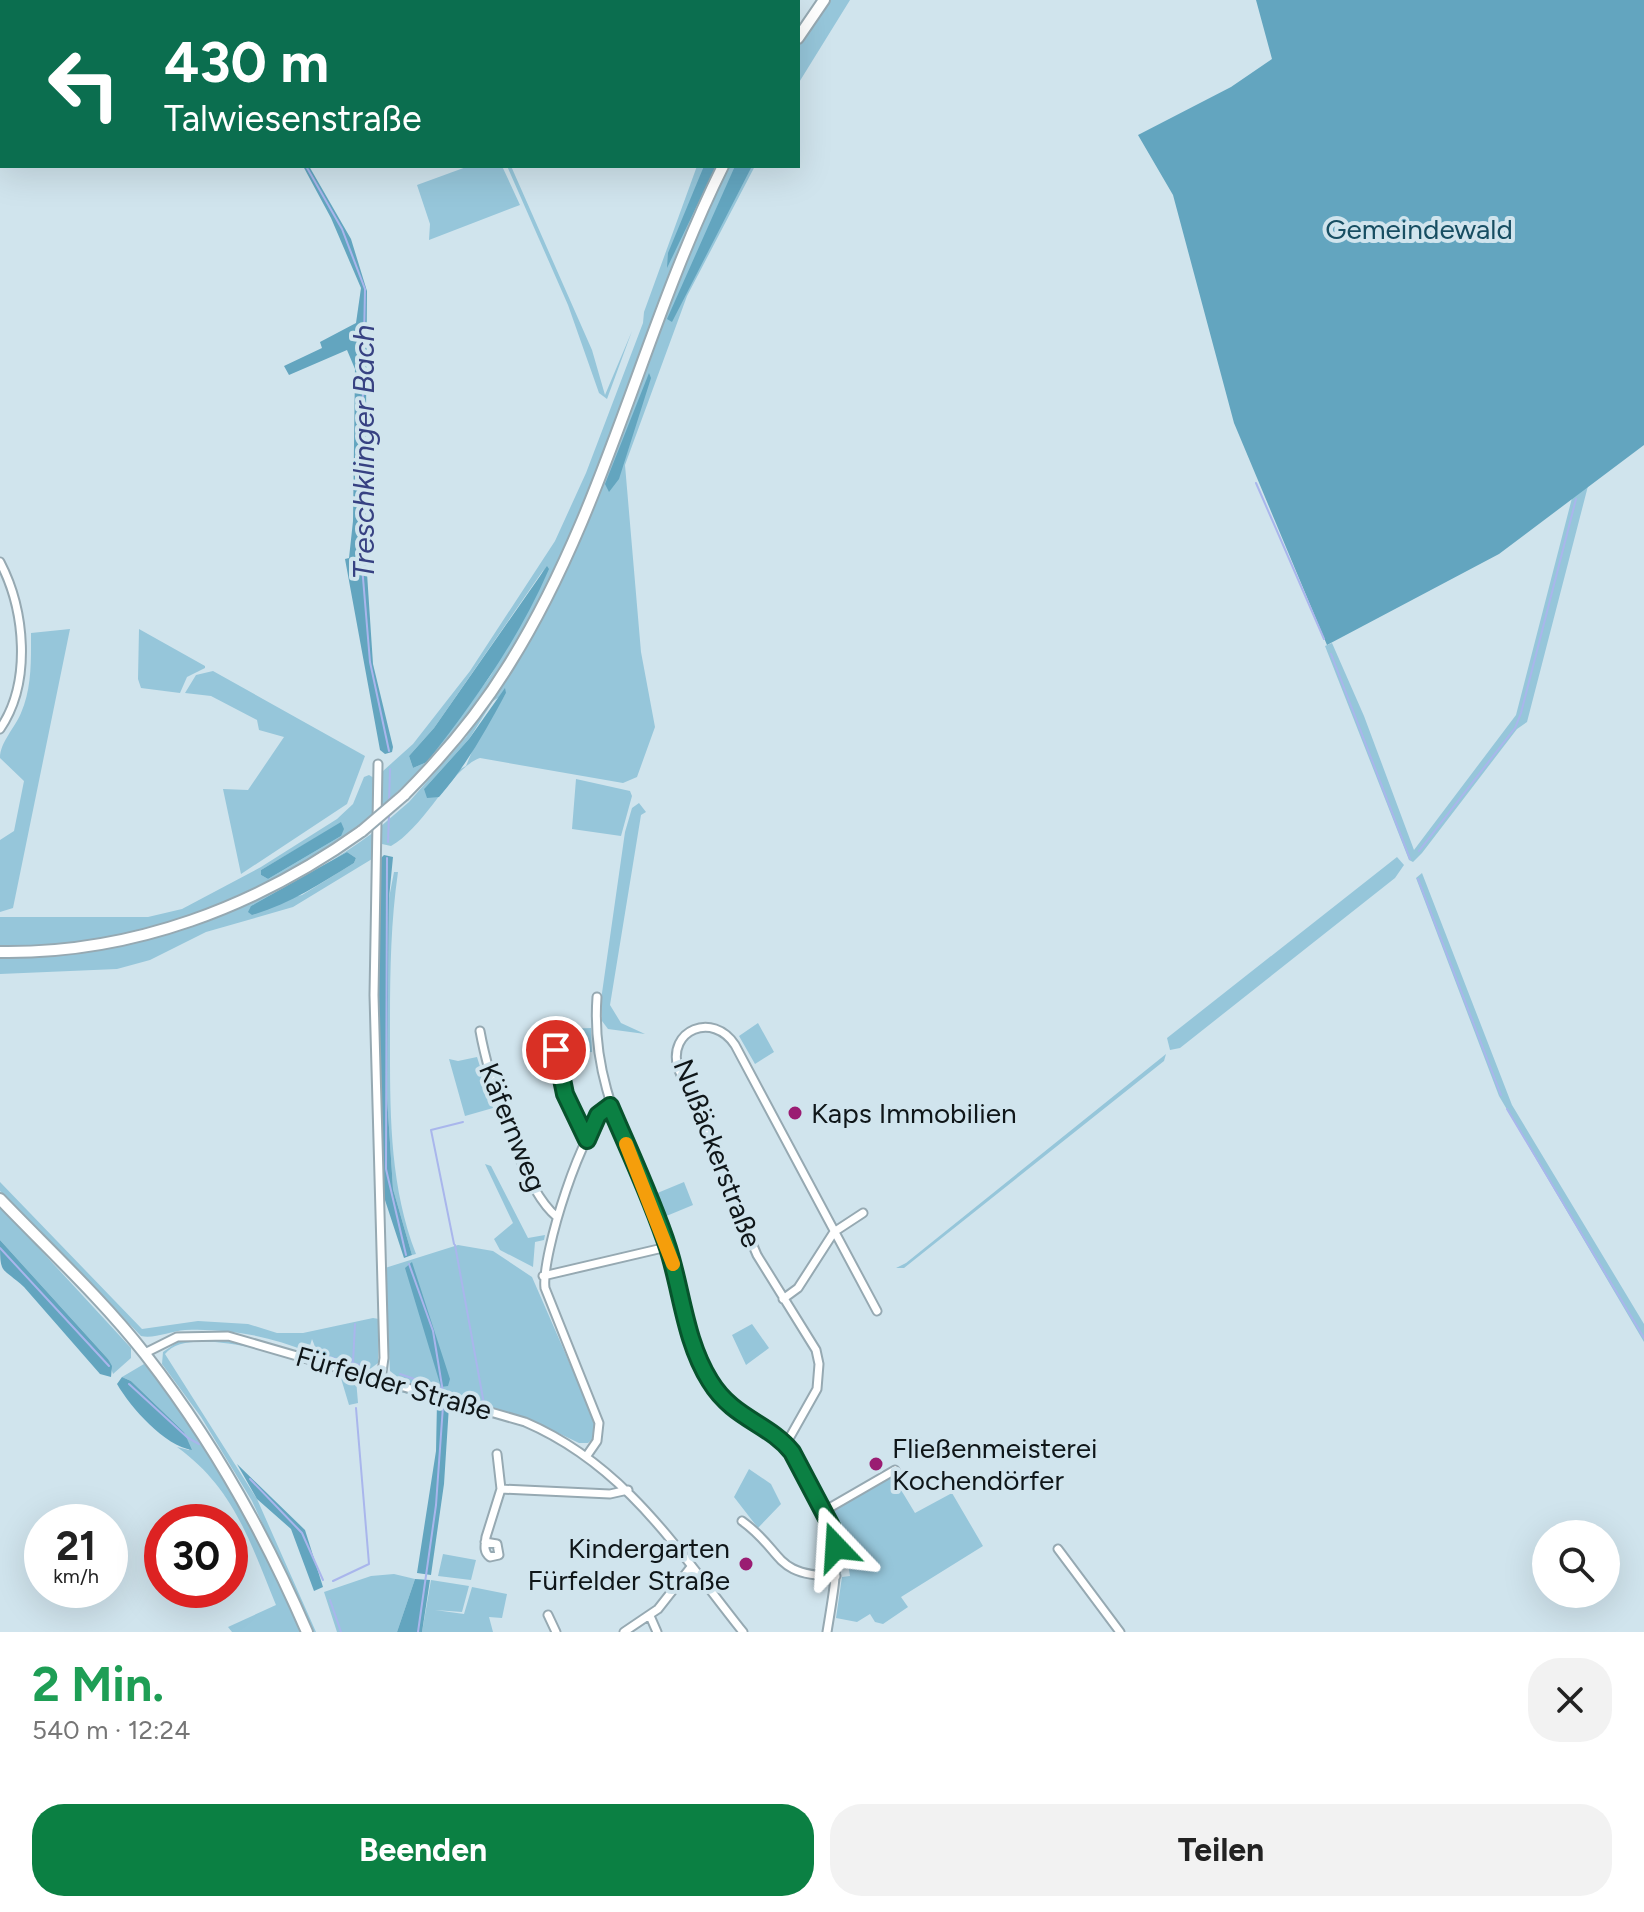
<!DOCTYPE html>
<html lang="de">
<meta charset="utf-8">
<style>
body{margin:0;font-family:Figtree,sans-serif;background:#f2f2f2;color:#222;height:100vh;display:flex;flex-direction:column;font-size:30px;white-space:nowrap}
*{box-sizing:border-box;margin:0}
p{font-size:26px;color:#767676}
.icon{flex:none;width:44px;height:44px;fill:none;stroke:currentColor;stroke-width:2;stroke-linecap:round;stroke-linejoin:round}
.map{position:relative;height:1632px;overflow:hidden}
.drawer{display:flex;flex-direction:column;background:#fff;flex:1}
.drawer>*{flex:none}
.top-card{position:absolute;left:0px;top:0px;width:800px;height:168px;box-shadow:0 8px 32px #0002;background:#0b6e4f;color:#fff;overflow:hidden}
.fabs{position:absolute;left:1532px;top:1520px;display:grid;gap:16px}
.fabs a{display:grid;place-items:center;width:88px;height:88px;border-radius:50%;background:#fff;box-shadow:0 8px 32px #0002;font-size:40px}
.speed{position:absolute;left:24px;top:1504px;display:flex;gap:16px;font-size:40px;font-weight:700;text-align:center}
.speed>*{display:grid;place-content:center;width:104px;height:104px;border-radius:50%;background:#fff;box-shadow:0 8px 32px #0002;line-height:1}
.speed small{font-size:20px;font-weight:400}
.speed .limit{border:12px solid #d22;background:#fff;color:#111}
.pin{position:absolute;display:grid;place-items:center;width:68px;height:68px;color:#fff;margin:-34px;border:4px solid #fff;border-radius:50%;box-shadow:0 2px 8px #0007}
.me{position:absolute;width:88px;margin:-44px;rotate:340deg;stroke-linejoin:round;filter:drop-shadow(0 0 6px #0008)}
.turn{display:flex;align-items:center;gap:28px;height:168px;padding:0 32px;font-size:36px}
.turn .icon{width:104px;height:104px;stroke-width:2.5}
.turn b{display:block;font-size:56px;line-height:68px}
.round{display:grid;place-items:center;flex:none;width:84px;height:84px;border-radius:32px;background:#f2f2f2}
.summary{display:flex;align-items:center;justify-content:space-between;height:136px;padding:0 32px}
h1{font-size:48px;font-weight:700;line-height:60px;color:#1e9e55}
.primary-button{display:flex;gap:16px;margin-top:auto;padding:16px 32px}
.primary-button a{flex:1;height:92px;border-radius:32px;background:#0b8043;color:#fff;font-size:32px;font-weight:700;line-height:92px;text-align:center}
.primary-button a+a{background:#f2f2f2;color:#222}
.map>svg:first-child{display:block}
</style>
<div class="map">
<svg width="1644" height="1632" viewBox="0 0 1644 1632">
<rect width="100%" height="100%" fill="#d0e4ed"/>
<path fill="#96c6da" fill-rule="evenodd" d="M831,0H850L798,84V47Z
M469,166H502L520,205L429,240L430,224L417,185Z
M507,166H511L592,350L605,395L632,331L607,399L599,393L568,305Z
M697,166H717C640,326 599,503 509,657C475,715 428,764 381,807L383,771L413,744L470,671L555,541L586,473L643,323L644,312ZM544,569L491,675L427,762L413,768L409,756L434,728Z
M728,166H755L687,296L625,465L641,652L655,727L637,777L623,783L480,758C451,768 424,828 391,846L382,844L380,827L409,802L466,737L532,636L554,594L709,205ZM506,693L476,742L466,766L424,789L469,739L493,701Z
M1588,486L1527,722L1517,729L1422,853L1413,862L1409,860L1325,646L1332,643L1364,716L1414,850L1516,715L1572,498Z
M70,629L13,908L0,912V840L14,831L24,781L0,758C0,742 15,728 21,713C32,688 31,660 31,633Z
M139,629L205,666V668L187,677L180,693L141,688L138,679Z
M213,671L365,756L347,804L241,874L223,789L248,790L284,737L259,730L257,720L211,696L185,693L196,675Z
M369,775L374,778V814C262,898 144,949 0,946V917H148L182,909L261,867L337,819L353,804L364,777ZM341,823V836L268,879L261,875V870Z
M576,779L630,791L632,796L621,836L572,829Z
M639,803L646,812L641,815L610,1005L621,1023L645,1034L608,1029L602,1021L601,1000L625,832L632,808Z
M374,832L372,859L293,907L206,932L150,960L117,969L0,974V956C134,958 268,910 374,832ZM347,852L356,858L354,863L302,895L251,906Z
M1397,857L1404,865L1395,878L1180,1048L1170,1050L1167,1038Z
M394,872H398C390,927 390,982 390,1037C390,1111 389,1184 416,1254L412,1255L393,1189L387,1097L389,898Z
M1422,873L1512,1105L1644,1324V1342L1499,1096L1416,878Z
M758,1023L774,1052L755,1064L739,1036Z
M591,1028L592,1052L564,1054L563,1029Z
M1166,1054L1164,1061L904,1268H896L906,1263Z
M477,1057L493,1108L465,1116L449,1059L458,1061Z
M485,1164L491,1166L528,1238L545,1235L544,1240L535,1242L533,1267L500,1250L494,1239L513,1223Z
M0,1182L142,1329L198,1321L248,1324L277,1333H303L373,1318L379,1319L378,1363L370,1369H362L319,1357L312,1339L308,1352C271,1336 226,1328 185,1330C171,1331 154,1339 141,1336L0,1191Z
M684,1182L693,1205L664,1217L655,1194Z
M0,1206L131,1348V1358L113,1374L108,1359L0,1240Z
M458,1245L493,1251L532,1277L594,1419L595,1437L588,1443H579L527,1418L404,1382L390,1371L385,1268Z
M752,1324L769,1348L746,1365L732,1335Z
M196,1338H228L450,1403L449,1406L356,1379L358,1403L349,1405L340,1375C306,1362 190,1321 165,1354L257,1499L316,1632H312L252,1501L201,1417L162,1364L163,1352L179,1341Z
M144,1364C214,1441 260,1538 301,1632H232L228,1627L276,1605C250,1542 234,1488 177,1447L189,1450L184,1432L131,1381L122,1377Z
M749,1469L771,1484L781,1504L758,1528L734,1497Z
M892,1475L915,1513L952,1493L983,1546L901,1597L908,1607L883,1624L875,1622L870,1614L857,1622L836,1618L842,1577L850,1576L844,1537L832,1511Z
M443,1554L476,1560L471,1580L438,1576Z
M394,1574L415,1579L397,1632H337L324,1592L371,1576Z
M431,1580L469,1586L462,1612L435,1610L464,1614L472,1587L507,1594L502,1618L489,1617L493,1632H422Z"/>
<path fill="#63a5bf" d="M1256,0H1644V445L1499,554L1327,645L1234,423L1173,195L1138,135L1231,87L1272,59Z
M303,166H309L351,239L367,291L365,543L373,664L393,747L392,752L385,754L380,750L345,559L349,558L353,521L355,369L347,350L289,375L284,366L322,348L320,342L356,323L361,288L331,218Z
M704,166H716L667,268L668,253Z
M735,166H752L672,322L667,319Z
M649,373L651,378L619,479L609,492L605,484Z
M547,566L549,569C519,639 474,702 427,762L413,768L409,756L434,728Z
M505,688L506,693C486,730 466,766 439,797L427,798L424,789L469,739Z
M341,822L344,829L341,836L268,879L261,875V870Z
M347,852L356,858L354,863C321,883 290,904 252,915L248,912L251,906Z
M384,855L393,857L389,898L387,1097L393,1189L412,1255L404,1258L382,1191L376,968L380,859Z
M0,1240L108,1359L112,1366L111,1377L100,1374L24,1287C1,1266 0,1276 0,1240Z
M412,1262L450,1379L448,1386L441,1387L405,1268Z
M122,1377L131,1381L184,1432L192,1450C165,1446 131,1408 117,1384Z
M437,1402L449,1406L444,1484L431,1575L417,1573L436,1451Z
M237,1464L305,1530L323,1587L314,1591L291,1529L257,1499Z
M415,1579L430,1580L422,1632H397Z"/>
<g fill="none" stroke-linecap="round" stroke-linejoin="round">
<path stroke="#a9b6ec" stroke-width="2" d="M267,0L268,2
M306,166L342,229L365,289L360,542L370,662L389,751
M1256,483L1324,639
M1331,654L1410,859
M389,803L390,769
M388,842L389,814
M1419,851L1515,728L1521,713L1576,499
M387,858L386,1169L406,1255
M1418,879L1501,1095
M1507,1109L1644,1338
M454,1244L431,1130L463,1122
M455,1245L484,1404
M0,1248L109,1366
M409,1264L433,1331L443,1392
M325,1356L364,1366
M353,1363L355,1324
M400,1374L440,1388
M129,1384L188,1438L199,1444
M483,1416V1415
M250,1479L302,1533L323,1580
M333,1581L369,1564L356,1408
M330,1600L341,1632
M418,1632L436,1505L443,1406"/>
<g stroke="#96a9b2" stroke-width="11">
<path id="street" d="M0,562C25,610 32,682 0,729
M378,764L374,995L384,1358L381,1379
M597,997C590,1095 638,1157 667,1245C682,1291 684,1343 712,1384C735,1419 760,1420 786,1444C796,1454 801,1469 808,1481C843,1549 839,1558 827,1632
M555,1028L562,1084L587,1140
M480,1031C488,1076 522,1189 557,1217
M543,1276L667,1247
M783,1299L798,1288L834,1232L863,1213
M145,1353L177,1337L228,1336L525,1422C625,1465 677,1549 743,1632
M786,1444L817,1389L819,1364L816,1350L757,1255L678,1068C667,1030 713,1011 735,1045L877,1311
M497,1454L501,1489L610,1494L628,1490
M588,1454L597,1441L599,1423L545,1288C541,1256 583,1122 610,1106
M824,1511L895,1470
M742,1521C785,1552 772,1576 836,1576
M485,1542L497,1544L499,1555L490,1557C483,1552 485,1545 486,1537L501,1489
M1058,1549L1120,1632
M548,1615L556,1632
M650,1616L657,1632
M624,1632L658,1609L691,1567"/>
</g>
<g stroke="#96a9b2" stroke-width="14">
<path id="secondary" d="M798,38L824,0
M404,795C444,755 480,712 510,663C606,509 643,327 723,166
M0,952C132,954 256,907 362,831
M0,1199C49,1250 102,1299 145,1354C212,1440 264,1532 307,1632"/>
</g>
<use href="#street" stroke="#fff" stroke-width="7"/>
<use href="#secondary" stroke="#fff" stroke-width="10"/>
<g stroke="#96a9b2" stroke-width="14" stroke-linecap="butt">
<path id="secondary-bridge" d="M362,831L404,795"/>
</g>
<use href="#secondary-bridge" stroke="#fff" stroke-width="10"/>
</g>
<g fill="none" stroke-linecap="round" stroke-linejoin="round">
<g stroke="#07532c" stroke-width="20">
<path id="route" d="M556,1050L565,1094L587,1140L598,1115L610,1106C630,1153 652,1199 668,1248C682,1292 685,1341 710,1381C733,1419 769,1423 792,1452L831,1526L836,1547"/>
</g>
<use href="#route" stroke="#0b8043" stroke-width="14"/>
<path stroke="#f59e0b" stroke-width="14" d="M626,1144L673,1264"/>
</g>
<g fill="#9a1c72" stroke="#d0e4ed" stroke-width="3">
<circle cx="795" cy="1113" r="8"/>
<circle cx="876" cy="1464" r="8"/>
<circle cx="746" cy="1564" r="8"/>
</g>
<g text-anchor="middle" stroke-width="8" stroke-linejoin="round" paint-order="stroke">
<g font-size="28" fill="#174e62" stroke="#d0e4ed">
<text x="1419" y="239">Gemeindewald</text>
</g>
<g font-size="28" fill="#0f1619" stroke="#d0e4ed" text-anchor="start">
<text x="811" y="1123">Kaps Immobilien</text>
<text x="892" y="1458">Fließenmeisterei<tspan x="892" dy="32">Kochendörfer</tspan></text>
<text x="730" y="1558" text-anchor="end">Kindergarten<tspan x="730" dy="32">Fürfelder Straße</tspan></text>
</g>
<g font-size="28" fill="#0f1619" stroke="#d0e4ed">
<text transform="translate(513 1127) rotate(68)" y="10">Käfernweg</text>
<text transform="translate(718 1153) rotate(69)" y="10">Nußäckerstraße</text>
<text transform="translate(394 1383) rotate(16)" y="10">Fürfelder Straße</text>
</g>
<g font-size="30" font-style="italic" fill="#374182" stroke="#d0e4ed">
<text transform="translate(364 452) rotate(-90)" y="10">Treschklinger Bach</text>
</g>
</g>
</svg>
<div class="fabs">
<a><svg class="icon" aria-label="search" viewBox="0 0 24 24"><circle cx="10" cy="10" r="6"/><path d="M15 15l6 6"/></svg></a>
</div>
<div class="speed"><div>21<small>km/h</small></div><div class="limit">30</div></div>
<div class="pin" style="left:556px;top:1050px;background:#d93025"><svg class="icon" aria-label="arrive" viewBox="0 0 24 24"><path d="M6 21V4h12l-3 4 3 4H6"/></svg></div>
<svg class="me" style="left:836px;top:1547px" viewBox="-20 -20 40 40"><path d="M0-17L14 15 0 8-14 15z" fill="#0b8043" stroke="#fff" stroke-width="4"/></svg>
<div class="top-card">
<div class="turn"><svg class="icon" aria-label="left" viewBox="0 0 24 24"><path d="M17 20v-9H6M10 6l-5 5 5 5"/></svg><div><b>430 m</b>Talwiesenstraße</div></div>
</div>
</div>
<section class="drawer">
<div class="summary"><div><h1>2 Min.</h1><p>540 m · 12:24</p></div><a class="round"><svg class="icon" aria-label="close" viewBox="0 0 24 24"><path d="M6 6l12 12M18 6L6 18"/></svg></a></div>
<div class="primary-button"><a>Beenden</a><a>Teilen</a></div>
</section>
